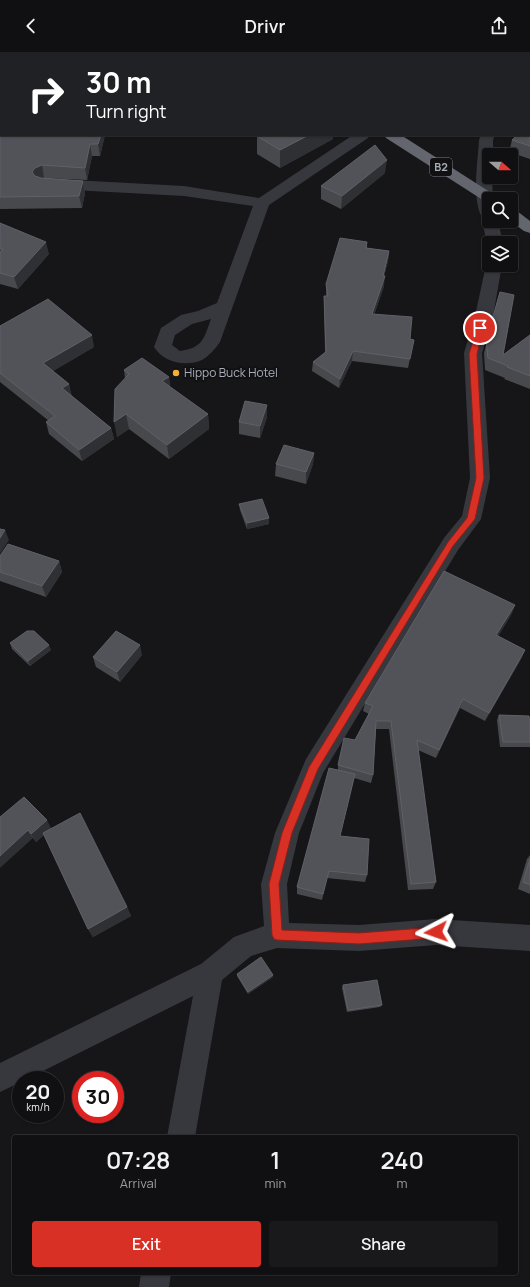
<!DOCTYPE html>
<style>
body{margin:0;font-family:Manrope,sans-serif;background:#19191b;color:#f1f3f6;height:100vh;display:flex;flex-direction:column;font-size:15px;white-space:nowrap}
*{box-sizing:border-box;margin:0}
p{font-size:13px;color:#9c9d9f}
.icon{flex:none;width:22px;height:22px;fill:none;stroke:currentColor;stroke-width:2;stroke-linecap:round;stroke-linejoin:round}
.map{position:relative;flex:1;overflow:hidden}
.side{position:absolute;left:12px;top:1083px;width:506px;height:140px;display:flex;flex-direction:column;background:#101012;border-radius:4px;box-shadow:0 1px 3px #0004,0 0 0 1px #303032}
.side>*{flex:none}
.guide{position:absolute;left:0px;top:0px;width:530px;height:84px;box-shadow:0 1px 3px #0004,0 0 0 1px #303032;background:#202124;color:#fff;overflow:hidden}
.needle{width:26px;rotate:110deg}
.controls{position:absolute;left:482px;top:96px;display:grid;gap:8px}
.controls a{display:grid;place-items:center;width:36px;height:36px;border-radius:4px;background:#101012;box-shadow:0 1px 3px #0004,0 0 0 1px #303032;font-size:20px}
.speed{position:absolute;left:12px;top:1019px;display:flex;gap:8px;font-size:20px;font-weight:700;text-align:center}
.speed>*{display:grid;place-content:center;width:52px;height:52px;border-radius:50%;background:#101012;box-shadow:0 1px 3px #0004,0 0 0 1px #303032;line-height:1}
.speed small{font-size:10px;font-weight:400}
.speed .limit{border:6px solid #d22;background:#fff;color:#111}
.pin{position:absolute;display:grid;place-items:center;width:34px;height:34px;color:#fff;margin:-17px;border:2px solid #fff;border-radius:50%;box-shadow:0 1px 4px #0007}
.me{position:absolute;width:44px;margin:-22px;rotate:266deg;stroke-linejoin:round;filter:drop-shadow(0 0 3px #0008)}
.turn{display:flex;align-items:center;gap:14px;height:84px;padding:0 20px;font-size:18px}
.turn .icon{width:52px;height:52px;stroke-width:2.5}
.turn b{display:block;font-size:28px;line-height:34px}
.eta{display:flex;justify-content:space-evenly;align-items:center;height:68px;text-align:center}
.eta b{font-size:24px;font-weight:600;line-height:28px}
.button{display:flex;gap:8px;margin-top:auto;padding:8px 20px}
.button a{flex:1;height:46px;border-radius:4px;background:#d93025;color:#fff;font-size:16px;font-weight:600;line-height:46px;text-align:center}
.button a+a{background:#19191b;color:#f1f3f6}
header{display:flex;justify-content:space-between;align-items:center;height:52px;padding:0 20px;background:#101012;font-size:18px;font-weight:600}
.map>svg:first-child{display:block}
</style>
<header><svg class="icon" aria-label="back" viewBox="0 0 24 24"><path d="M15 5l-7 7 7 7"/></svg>Drivr<svg class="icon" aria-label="share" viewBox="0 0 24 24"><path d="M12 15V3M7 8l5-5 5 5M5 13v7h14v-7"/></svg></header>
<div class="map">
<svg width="530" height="1235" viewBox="0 0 530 1235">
<rect width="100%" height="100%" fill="#161618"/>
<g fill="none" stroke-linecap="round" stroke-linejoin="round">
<path fill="#37383d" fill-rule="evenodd" d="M529,6H530L529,15Z
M353,83H370L368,86L269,153L220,290C216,296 208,305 202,308C186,315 164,311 154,295L161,276L181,263L198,259L217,251L253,154L184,144L54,137L49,135L46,132L49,129L54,127L184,134L259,146ZM211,267C204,286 203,296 180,299L172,293L175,283L192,272Z
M481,83H495L493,88V103H489V125H492L493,147H489V169H498L503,191H489V194L487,191L482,169L483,167C471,149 478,109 479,88Z
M489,209V213H502L493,264L482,301L490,426L481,467L458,498L323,721L299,781L287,832L289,871L359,873L436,867L530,873V899L436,893L359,899L277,896L251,904L222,928L195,1085H167L193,944L25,1028H21V1030L0,1040V1011L201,912L234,885L264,874L261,832L275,781L306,707L444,486L462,464L470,426L464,301L475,264L486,213Z
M141,1221H171L169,1235H139Z"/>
<path fill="#63666e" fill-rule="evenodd" d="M235,0H249L250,1H236Z
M384,83H401L496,144L499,147H489V151L486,150L386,86Z
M511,157L517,159L530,169V181L524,179L510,169Z"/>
</g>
<path fill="#47494d" d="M530,35V107L509,100L512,88L529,83V36Z
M0,70L105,83L100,104H92L87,128L44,126H42L83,129L85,141L82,156L0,157Z
M257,84L333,87L280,116L257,102Z
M385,121L341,157L321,147V134Z
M0,171L49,202L18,237L0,232Z
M367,190V196L389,199L388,209L384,224V234L374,263L410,287L414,288L408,316L352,309L339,336L312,319L313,310L325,300L324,253V244H326V232Z
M500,240L503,303L530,283V337L504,327L505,326L485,318L484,301Z
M0,274L94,295L53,319L69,332L71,344L111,376L114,387L82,409L49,382L46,370L49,369L0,330Z
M124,318L169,325L170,335L208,362L209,377L169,407L129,377L117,385L125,326Z
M267,365L260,386L239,382V370Z
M314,401L313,412L306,432L275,424L276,412Z
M239,452L269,466V472L247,477L240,458Z
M59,509L62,520L46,545L0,529V520Z
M515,553L511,563L498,584L525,598L521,607L485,669L460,656L436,706L418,698L436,830L433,837L408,838L389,677H376L373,723L371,731L354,726L340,784L367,823L365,830L327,826L322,848L297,842V835L338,718V713L355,688L369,662L363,659L365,651Z
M10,591L51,598L30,614L12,597Z
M142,603L120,630L96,615L93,605Z
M499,663L530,670V695H500L497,668Z
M0,765L51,776L50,777L127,855L131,864L93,885L88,877L44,783L36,790L33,786Z
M530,803V842L518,837L527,807Z
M237,922L273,923V925L248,942L237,924Z
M343,933L382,953L380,955L347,960L342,936Z"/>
<path fill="#2f3033" d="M101,83H105L100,104L98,92Z
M309,83H333V87L280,116V98Z
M90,92L92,104L87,128L85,116Z
M387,108L385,121L341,157L342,144Z
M42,113L44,126L38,128L32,120L35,116Z
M83,129L85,141L82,156L79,144Z
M46,190L49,202L18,237L14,225Z
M389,199L388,209L382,233L383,224Z
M385,224L384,234L371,272L372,262Z
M92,283L94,295L46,323L43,311Z
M353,299L352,309L339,336L340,327Z
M169,325L170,340L162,329Z
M69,332L72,344L65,348L62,336Z
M267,353V365L260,386V374Z
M126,362L129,377L117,385L114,370Z
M208,362L209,377L169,407L167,393Z
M111,376L114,387L82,409L79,398Z
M314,401L313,412L306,432V420Z
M269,466V472L247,477V471Z
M5,478L9,488L0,502V486Z
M59,509L62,520L46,545L42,534Z
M515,553L511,563L493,593L496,583Z
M49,593L51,598L30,614L28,609Z
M140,593L142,603L120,630L117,620Z
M525,598L521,607L485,669L489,661Z
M463,647L460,656L436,706L439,698Z
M47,768L51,776L36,790L31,782Z
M28,778L33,786L0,816V804Z
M127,855L131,864L93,885L88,877Z
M273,923V925L248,942V940Z"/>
<path fill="#525359" stroke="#5f6168" d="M127,0H161L164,1H125Z
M530,35V44H529V36Z
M530,55V94L512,88L517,83H529V56Z
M0,70H1V83H101L98,92H90L85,116L42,113L35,116L32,120L35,124L41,126L83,129L79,144L0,145Z
M260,83H309L280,98L257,84Z
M375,93L387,108L342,144L321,134Z
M0,171L46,190L14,225L0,221V201L3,198L0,196Z
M340,186L367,190L366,196L389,199L383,224H385L372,262L412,265L410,287L414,288L410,307L353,299L340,327L313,310L326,300L324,244H328L326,232Z
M500,240L514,243L503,303L530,283V324L507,315L508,314L488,306L486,289Z
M48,247L92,283L43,311L69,332L62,336L111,376L79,398L46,370L55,364L0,321V274Z
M142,306L169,325L162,329L208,362L167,393L126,362L114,370L115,337L129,322L124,318Z
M245,349L267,353L260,374L239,370Z
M284,393L314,401L306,420L276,412Z
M262,447L269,466L247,471L239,452Z
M0,477L5,478L0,486Z
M8,492L59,509L42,534L0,520V504Z
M444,519L515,553L496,583L525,598L489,661L463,647L439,698L417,688L436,830L411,832L391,669H376L373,723L338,713L344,686L355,688L373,654L365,651Z
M27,579H34L49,593L28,609L10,591Z
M116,579L140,593L117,620L93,605Z
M499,663L529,664L530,670V690H503Z
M329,716L355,722L340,784L369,787L367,823L329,819L323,842L297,835Z
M24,745L47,768L31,782L28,778L0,804V765Z
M80,761L127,855L88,877L43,781Z
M530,807V833L523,830Z
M261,905L273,923L248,940L237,922Z
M377,928L382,953L348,958L343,933Z"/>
<path fill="#d93025" stroke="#8d1f18" d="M480,274L484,276L477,302L484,426L475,467L453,494L318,717L292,781L279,832L282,878L359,881L436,875L440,877L442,880L440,884L436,886L359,892L277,888L274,887L272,883L269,832L282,781L309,715L448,490L467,466L476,426L469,302L477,276Z"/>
<circle fill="#f2b134" stroke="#111113" stroke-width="1.5" cx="176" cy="321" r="4"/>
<g text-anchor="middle" stroke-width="4" stroke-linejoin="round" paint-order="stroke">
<rect fill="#111113" stroke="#7b7e86" stroke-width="1" x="430" y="106" width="22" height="18" rx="3"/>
<g font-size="11" font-weight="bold" fill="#a8adb8">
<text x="441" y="119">B2</text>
</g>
<g font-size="12" fill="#a8adb8" stroke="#111113" text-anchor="start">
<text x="184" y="325">Hippo Buck Hotel</text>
</g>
</g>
</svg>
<div class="controls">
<a><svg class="needle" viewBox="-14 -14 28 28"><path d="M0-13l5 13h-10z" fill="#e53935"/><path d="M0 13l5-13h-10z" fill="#9c9d9f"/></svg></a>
<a><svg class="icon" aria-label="search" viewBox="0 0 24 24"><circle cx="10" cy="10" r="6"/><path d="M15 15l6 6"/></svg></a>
<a><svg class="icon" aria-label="layers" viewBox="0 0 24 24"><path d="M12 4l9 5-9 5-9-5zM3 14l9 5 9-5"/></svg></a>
</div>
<div class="speed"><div>20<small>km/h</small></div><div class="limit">30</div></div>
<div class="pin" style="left:480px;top:276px;background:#d93025"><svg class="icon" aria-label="arrive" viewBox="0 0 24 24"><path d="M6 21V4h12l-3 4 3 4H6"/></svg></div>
<svg class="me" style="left:436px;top:880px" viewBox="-20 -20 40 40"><path d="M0-17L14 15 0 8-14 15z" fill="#d93025" stroke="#fff" stroke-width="4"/></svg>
<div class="guide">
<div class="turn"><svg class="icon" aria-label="right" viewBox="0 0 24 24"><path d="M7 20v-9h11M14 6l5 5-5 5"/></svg><div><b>30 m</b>Turn right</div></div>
</div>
<section class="side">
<div class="eta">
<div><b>07:28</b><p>Arrival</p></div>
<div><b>1</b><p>min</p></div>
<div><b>240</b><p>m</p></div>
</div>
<div class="button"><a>Exit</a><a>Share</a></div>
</section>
</div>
